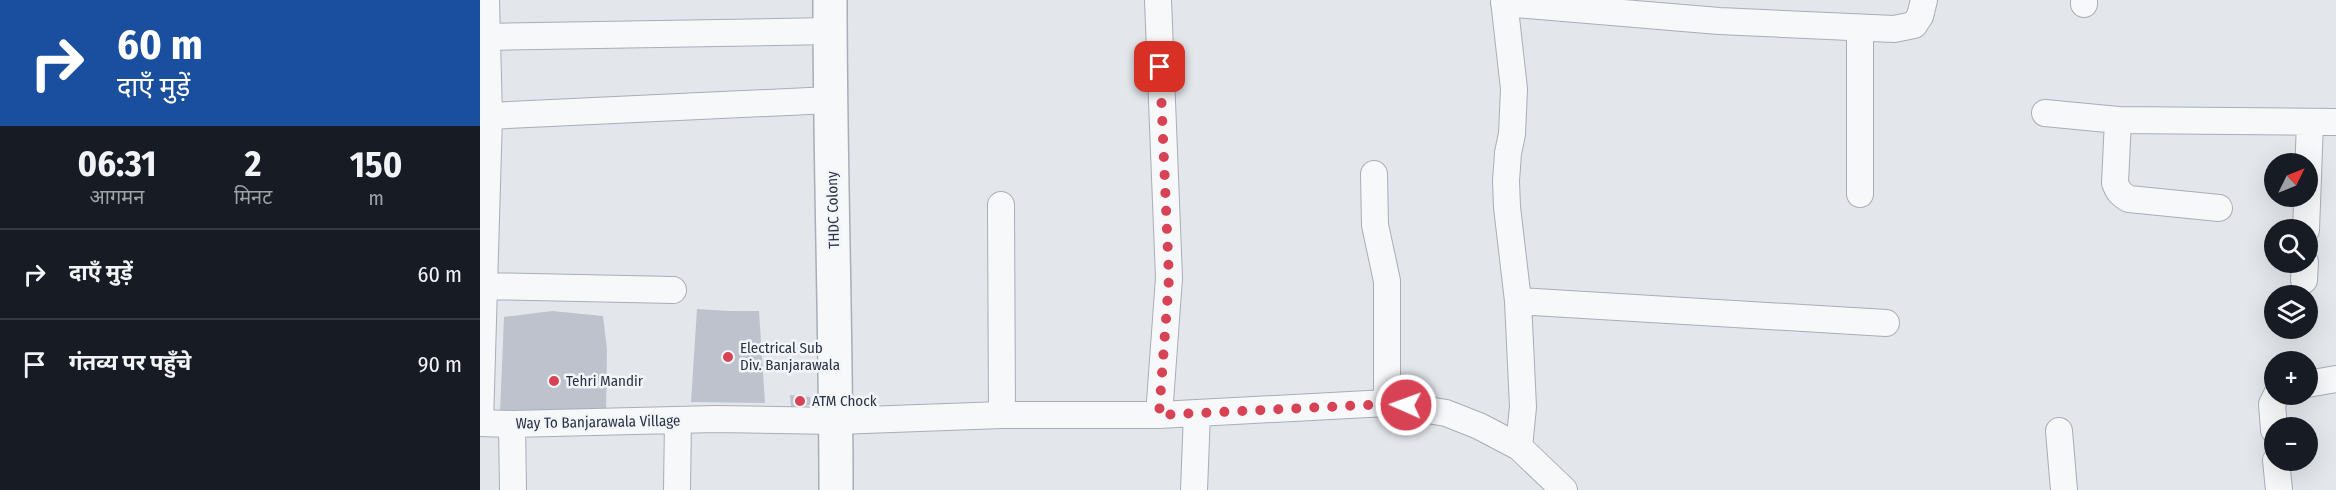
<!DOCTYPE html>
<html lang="hi">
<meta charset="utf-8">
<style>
body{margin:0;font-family:"Fira Sans Condensed","Noto Sans Devanagari",sans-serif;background:#242831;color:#f1f3f6;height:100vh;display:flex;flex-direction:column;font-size:22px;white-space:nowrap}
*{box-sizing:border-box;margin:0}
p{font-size:20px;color:#9ea1a6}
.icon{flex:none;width:33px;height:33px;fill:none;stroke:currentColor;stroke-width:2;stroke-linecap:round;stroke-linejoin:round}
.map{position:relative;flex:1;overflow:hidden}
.sheet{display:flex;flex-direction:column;background:#171b24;width:480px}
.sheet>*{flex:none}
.top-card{background:#1a4fa0;color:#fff;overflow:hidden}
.needle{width:39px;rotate:47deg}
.tools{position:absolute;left:1784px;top:153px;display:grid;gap:12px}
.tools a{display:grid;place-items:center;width:54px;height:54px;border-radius:50%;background:#171b24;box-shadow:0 6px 24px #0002;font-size:30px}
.pin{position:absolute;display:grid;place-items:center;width:51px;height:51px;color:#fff;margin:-26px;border-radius:12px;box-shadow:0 3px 9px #0006}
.me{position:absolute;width:66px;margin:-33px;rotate:272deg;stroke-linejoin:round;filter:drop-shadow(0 0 4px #0008)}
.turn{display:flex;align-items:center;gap:21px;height:126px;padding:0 18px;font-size:27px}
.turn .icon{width:78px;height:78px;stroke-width:2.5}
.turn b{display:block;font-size:42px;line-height:51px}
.eta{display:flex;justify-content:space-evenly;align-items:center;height:102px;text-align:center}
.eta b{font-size:36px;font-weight:700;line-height:42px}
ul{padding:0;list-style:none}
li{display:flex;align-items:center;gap:18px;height:90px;padding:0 18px;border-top:2px solid #363941}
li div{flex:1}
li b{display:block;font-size:22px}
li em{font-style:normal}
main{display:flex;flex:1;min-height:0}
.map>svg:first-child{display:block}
</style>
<main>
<section class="sheet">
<div class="top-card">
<div class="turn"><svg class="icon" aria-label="right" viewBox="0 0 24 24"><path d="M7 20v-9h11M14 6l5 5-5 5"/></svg><div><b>60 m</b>दाएँ मुड़ें</div></div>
</div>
<div class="eta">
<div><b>06:31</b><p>आगमन</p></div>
<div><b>2</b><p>मिनट</p></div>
<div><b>150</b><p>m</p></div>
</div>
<ul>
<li><svg class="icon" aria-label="right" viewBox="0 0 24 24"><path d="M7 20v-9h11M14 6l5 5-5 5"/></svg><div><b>दाएँ मुड़ें</b></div><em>60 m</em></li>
<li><svg class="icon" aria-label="arrive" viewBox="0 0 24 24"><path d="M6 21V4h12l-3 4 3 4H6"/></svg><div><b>गंतव्य पर पहुँचे</b></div><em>90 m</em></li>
</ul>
</section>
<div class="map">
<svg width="1856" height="490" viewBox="0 0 1856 490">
<rect width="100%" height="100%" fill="#e3e7ec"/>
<path fill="#bdc2cc" d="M217,309L249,311H279L285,403L211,402Z
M72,311L123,316L127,349L126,417L20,413L24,317Z
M310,395L330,397L331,405L311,407Z"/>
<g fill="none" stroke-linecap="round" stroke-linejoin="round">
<g stroke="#a8adb7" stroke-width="28">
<path id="minor" d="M678,0L689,278L679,415
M1024,0L1034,89L1032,134L1028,153L1026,181L1027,207L1038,301L1043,407L1039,447
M1024,3L1239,21L1414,29L1434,25L1440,16L1444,0
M1604,4V0
M1380,28V194
M6,37L351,31
M1565,113L1638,120L1856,122
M9,116L350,100
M1638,120L1635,183C1638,191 1641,195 1649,199L1739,208
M894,174L895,225L907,281V403
M521,205L522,415
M1826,230L1830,122
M1824,280L1825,262
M3,286L193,290
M1038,301L1406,323
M1827,384L1856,379
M0,423L32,424L236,419L357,421L522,415H679L907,403L966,413L999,426L1039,447L1084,490
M0,423L9,116L6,0
M32,424L33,490
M1794,430L1792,404L1797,394
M1579,431L1584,490
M1796,460L1799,490
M197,490L198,420
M714,490L717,413"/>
</g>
<g stroke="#a8adb7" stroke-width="36">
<path id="tertiary" d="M350,0C350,163 356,327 356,490"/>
</g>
<use href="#minor" stroke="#f7f8fa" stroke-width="26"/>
<use href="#tertiary" stroke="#f7f8fa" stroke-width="33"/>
</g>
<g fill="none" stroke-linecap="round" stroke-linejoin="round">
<path stroke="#d74355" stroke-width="10" stroke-dasharray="0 18" d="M680,67L689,278L679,415L908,404L926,405"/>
</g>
<g fill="#d74355" stroke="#f3f6f9" stroke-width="2">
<circle cx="248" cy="357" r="6"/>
<circle cx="74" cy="381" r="6"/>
<circle cx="320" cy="401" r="6"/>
</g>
<g text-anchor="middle" stroke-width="5" stroke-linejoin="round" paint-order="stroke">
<g font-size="15" fill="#2a3346" stroke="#f3f6f9">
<text transform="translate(353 210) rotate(-92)" y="5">THDC Colony</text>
<text transform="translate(118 422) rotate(-1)" y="5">Way To Banjarawala Village</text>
</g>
<g font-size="15" fill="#2a3346" stroke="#f3f6f9" text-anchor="start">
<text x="260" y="353">Electrical Sub<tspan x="260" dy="17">Div. Banjarawala</tspan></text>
<text x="86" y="386">Tehri Mandir</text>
<text x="332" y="406">ATM Chock</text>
</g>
</g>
</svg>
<div class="tools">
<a><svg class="needle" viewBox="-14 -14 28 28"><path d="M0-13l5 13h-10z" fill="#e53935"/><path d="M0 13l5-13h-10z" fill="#9ea1a6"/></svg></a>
<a><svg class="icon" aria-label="search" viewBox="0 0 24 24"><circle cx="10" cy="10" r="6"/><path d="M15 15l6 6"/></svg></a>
<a><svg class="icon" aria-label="layers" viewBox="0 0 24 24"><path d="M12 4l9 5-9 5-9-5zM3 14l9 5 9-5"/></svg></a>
<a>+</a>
<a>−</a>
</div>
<div class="pin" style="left:680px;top:67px;background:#d93025"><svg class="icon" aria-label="arrive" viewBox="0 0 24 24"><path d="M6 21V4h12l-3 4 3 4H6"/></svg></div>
<svg class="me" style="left:926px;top:405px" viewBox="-20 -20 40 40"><circle r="17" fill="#d74355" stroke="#fff" stroke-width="3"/><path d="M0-11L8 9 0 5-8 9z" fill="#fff"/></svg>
</div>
</main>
